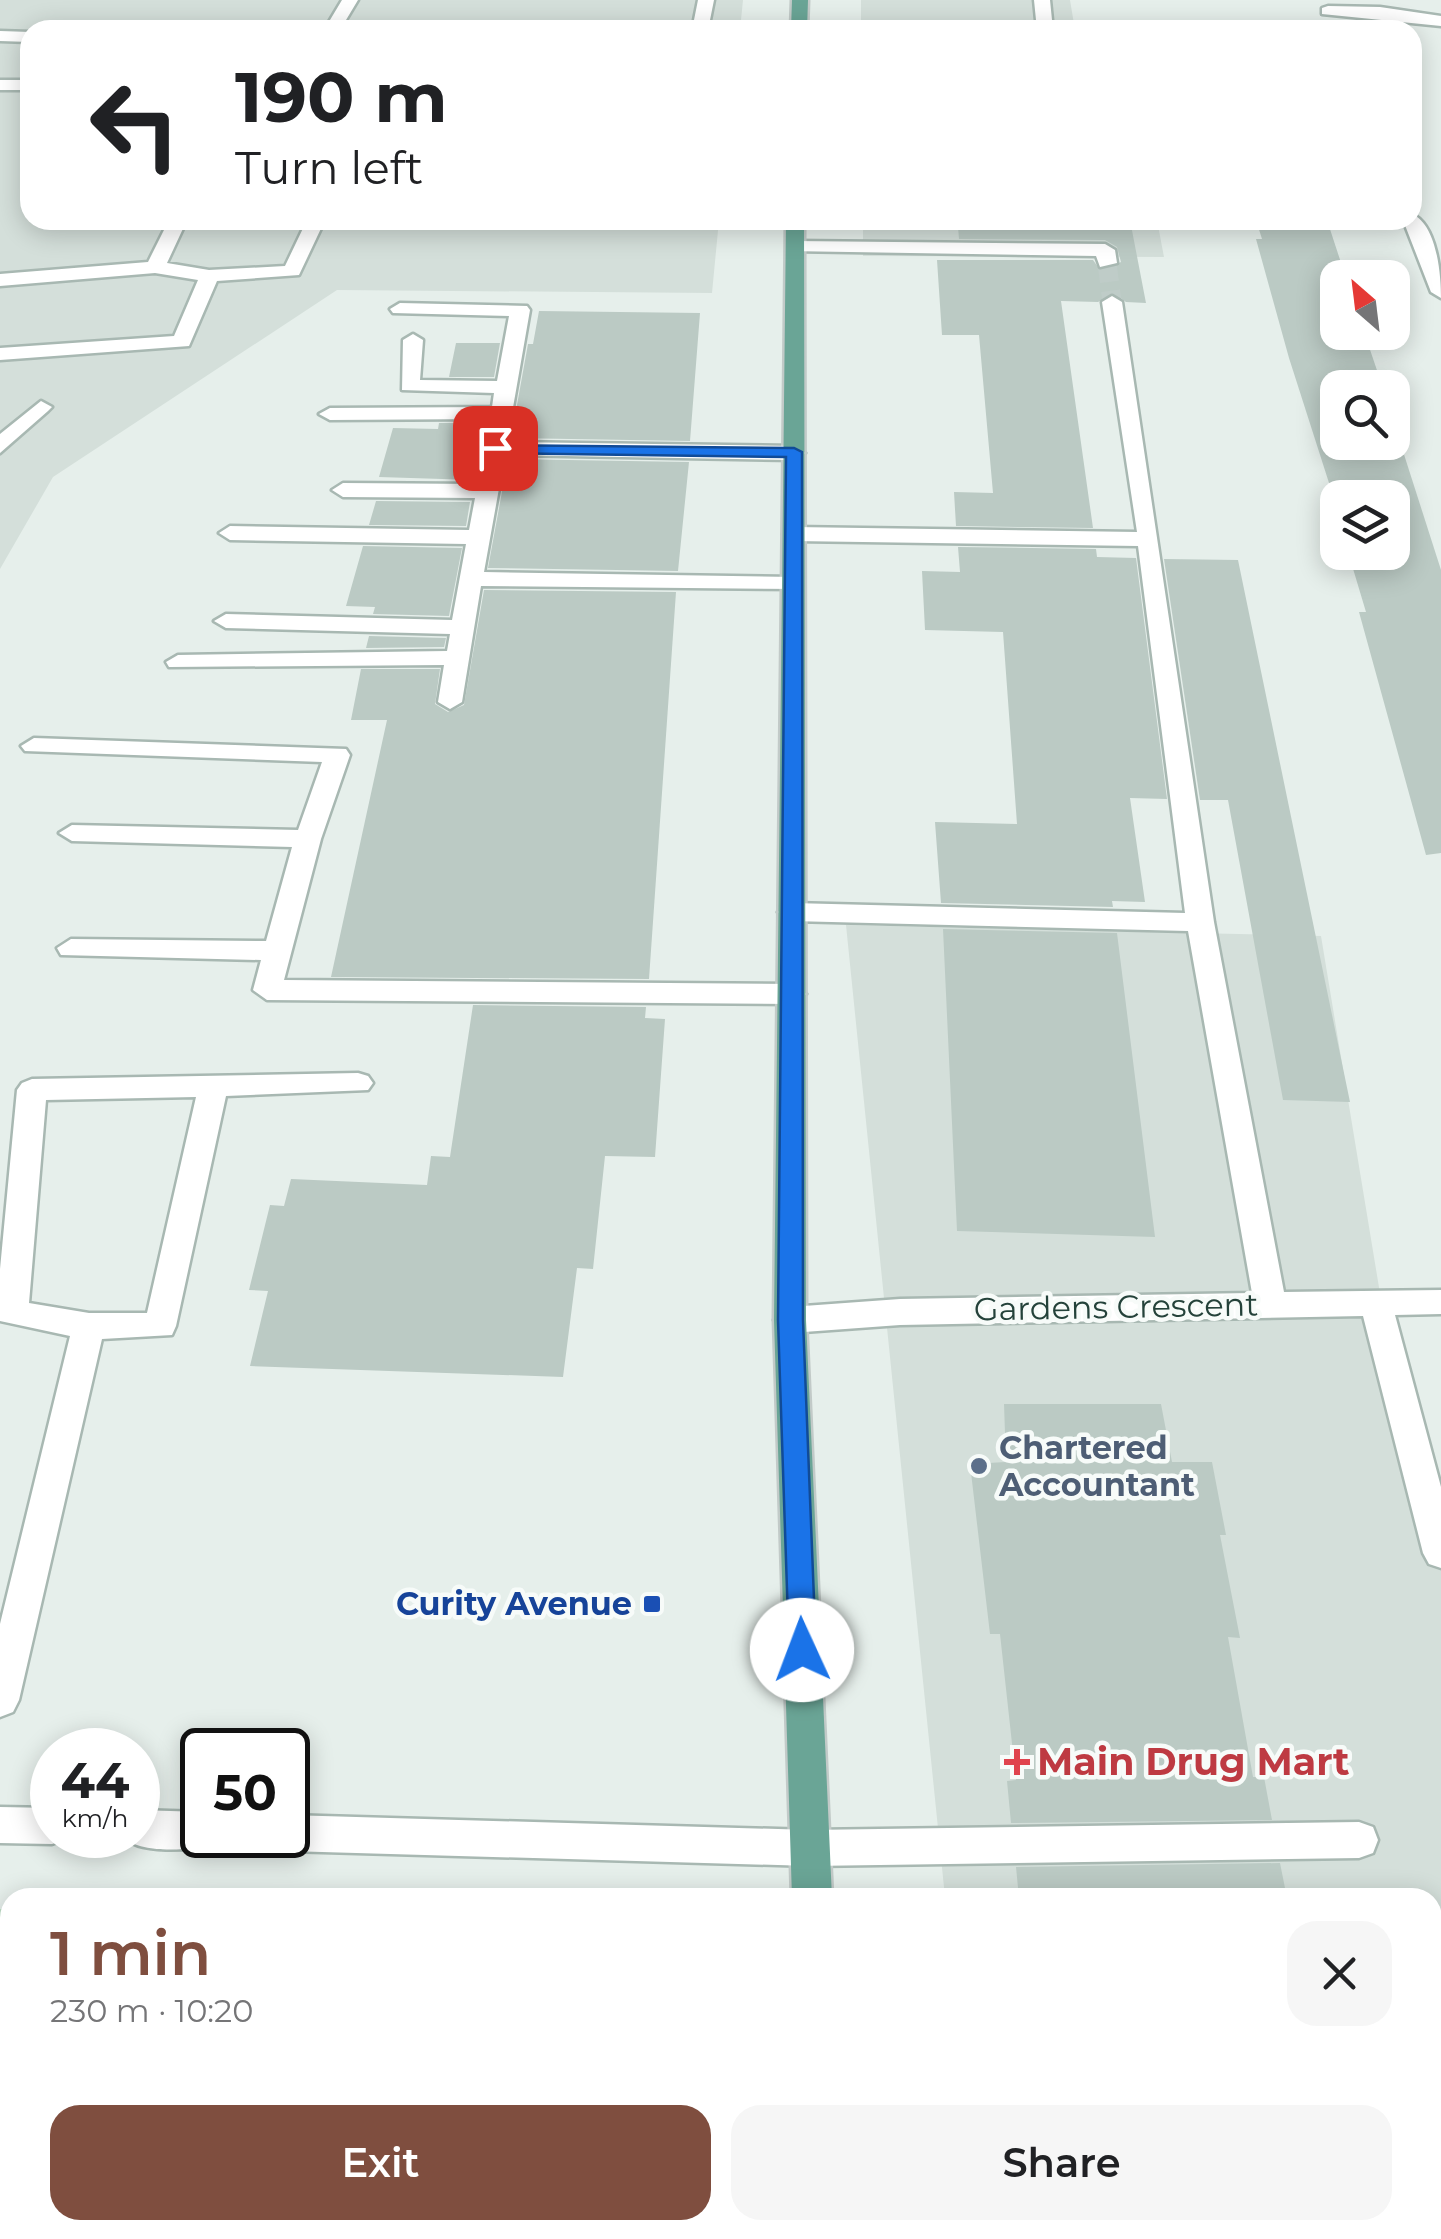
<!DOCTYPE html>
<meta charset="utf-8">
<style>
body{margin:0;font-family:Montserrat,sans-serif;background:#f6f6f6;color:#202124;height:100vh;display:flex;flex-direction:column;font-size:38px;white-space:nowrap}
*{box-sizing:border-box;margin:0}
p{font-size:32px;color:#757577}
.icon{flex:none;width:55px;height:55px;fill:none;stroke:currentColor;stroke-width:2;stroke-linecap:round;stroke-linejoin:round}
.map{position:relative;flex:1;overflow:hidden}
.panel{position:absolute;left:0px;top:1888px;width:1442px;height:352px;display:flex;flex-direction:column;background:#fff;border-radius:30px 30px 0 0;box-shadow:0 5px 25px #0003}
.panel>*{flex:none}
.hud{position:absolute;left:20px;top:20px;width:1402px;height:210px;border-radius:30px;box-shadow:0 5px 25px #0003;background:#fff;color:#202124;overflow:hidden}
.needle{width:65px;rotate:332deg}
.buttons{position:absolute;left:1320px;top:260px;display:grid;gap:20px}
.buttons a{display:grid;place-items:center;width:90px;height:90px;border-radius:20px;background:#fff;box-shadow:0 5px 25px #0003;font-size:50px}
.speed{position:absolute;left:30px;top:1728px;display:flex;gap:20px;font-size:50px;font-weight:700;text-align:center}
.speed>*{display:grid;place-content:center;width:130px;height:130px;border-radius:50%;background:#fff;box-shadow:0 5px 25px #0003;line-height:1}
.speed small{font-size:25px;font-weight:400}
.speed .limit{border:5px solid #111;border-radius:15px;background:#fff;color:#111}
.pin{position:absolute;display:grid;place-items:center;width:85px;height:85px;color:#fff;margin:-42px;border-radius:20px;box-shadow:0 5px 15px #0006}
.me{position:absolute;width:110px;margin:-55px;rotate:358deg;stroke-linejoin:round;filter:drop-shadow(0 0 8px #0008)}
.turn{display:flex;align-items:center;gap:35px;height:210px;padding:0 50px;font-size:45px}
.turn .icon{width:130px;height:130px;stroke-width:2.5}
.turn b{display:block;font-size:70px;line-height:85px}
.round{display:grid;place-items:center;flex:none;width:105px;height:105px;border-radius:30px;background:#f6f6f6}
.overview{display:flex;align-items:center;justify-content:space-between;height:170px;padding:0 50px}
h1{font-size:60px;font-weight:600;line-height:75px;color:#7f4e3f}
.primary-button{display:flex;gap:20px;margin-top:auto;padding:20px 50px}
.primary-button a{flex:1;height:115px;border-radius:30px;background:#7f4e3f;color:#fff;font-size:40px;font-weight:600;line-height:115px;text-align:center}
.primary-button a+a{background:#f6f6f6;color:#202124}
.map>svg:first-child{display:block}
</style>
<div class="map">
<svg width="1441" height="2239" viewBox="0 0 1441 2239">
<rect width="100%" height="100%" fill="#e6efeb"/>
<path fill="#d4dfda" d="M0,0H743L740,30H30V220H719L712,293L337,290L53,477L0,569Z
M861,0H1070L1075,30H861Z
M863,220H1157L1164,257L863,256Z
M846,925L1321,936L1390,1354L1441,1554V2239H972V2230H1432V1898L945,1897Z"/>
<path fill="#bfe0c8" d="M0,1909L10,1910V2230H657V2239H0Z"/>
<path fill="#bbcac4" d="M1009,220H1130L1146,303L1126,302L1114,293L1098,302L1061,301L1093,528L956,526L954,492L993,493L979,335H942L937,260H1093L1101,271L1121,262L1117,247L1105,240L959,239L958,227L1010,228Z
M1256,220H1327L1346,278H1338V332H1364L1383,388H1338V442H1392V417L1441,570V853L1426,855L1359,612H1366L1348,552H1392V498H1338V511L1289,358L1256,239H1262Z
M539,311L700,313L690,441L511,438L528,344H533Z
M456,343H500L494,377H449Z
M439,423H484L474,480L379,477L393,428L438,429Z
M508,459L689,462L678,571L488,568Z
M376,501L470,502L466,526L369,525Z
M363,546L462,548L449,616L373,614L375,607L346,606Z
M958,547L1096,549L1097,557L1136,558L1167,799L1130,798L1145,902L1112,901L1113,907L941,903L935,822L1017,824L1003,632L925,630L922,571L960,572Z
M1164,559L1238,560L1350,1102L1283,1100L1228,800H1200Z
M484,590L676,592L649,979L331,977L387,720H351L361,669H440L435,704L448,712L464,705Z
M369,636L446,638L444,647L366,648Z
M943,929L1117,933L1155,1237L957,1231Z
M473,1005L646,1007L645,1018L665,1019L655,1157L605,1156L593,1269L577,1268L563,1377L250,1366L268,1291L249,1290L270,1205L284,1206L291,1179L427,1185L431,1156L450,1157Z
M1004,1404H1161L1172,1462H1212L1226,1535H1220L1240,1638L1228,1637L1253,1777H1264L1272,1820L1011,1823L1007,1781L1016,1780L1000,1634H990L970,1464L1006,1462Z
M1280,1863L1287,1898H1019L1016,1867Z"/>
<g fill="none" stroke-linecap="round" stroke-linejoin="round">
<path stroke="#bfccc8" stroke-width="19" stroke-dasharray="19 9" stroke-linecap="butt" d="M1107,263L1112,302"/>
<g stroke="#a8b8b2" stroke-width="5">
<path id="minor" d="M342,0H358L340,30H324Z
M698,0H714L708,30H692Z
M1034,0H1050L1053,30H1037Z
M1328,6L1380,7L1441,16V26L1322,14V8Z
M0,31L30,32V42L0,41Z
M0,80H30V90H0Z
M1412,214C1437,225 1441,274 1441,298L1431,292L1403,220H1412Z
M169,220H187L167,263L209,270L285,266L307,220H325L299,275L217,281L189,346L0,360V348L174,336L198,280L155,273L0,286V274L148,262Z
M795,241L1105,244L1115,250L1117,263L1100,267L1096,256L788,251V243Z
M1112,296L1122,302L1214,922L1284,1292L1441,1290V1314L1395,1315L1441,1487V1568L1429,1564L1423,1553L1363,1316L900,1325L790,1333L779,1329L774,1320L779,1311L790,1307L900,1299L1252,1293L1188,931L792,921L778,912L792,903L1185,913L1138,546L794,541L783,534L794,527L1137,532L1102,302Z
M400,303L527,306L530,310L507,442L794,446L805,453L794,460L505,455L484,572L794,577L802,579V589L481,586L462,702L450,709L438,702L444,665L169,667L166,662L178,655L447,651L450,634L226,628L214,621L226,614L452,620L466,544L230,540L219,533L230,526L469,530L475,498L343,497L332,490L343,483L477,484L489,419L330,420L319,414L330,408L492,407L494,393L402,390L403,340L413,334L423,340L420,380L497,381L509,316L393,313L390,309Z
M41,401L52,407L48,411L0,453V434Z
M34,738L346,749L350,755L321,839L284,980L792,984L806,994L792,1004L267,1000L253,990L261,960L61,955L57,948L71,939L266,941L292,847L72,841L59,833L72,825L298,830L322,762L25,751L21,746Z
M358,1073L368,1076L373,1083L368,1090L226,1096L176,1326L172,1335L102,1339L19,1700L13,1712L0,1717V1624L70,1336L0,1321V1269L17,1090L22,1083L32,1079ZM196,1097L147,1313H89L29,1303L46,1100Z
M0,1807L52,1808V1835H67L66,1839L52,1844L0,1843Z
M138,1810L202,1812V1835H219L216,1843C195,1851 135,1855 122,1835H138Z
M288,1815L810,1830L1359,1822L1373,1827L1378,1840L1373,1853L1359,1858L810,1866L288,1851L274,1846L269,1835H288Z"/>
</g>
<g stroke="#c2cac8" stroke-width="5">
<path id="major" d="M792,0H808L807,30H791Z
M786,220H804L806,1320L832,1898H792L774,1320Z
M803,2230H847V2239H803Z"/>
</g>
<use href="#minor" fill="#fff" fill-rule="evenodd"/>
<use href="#major" fill="#6aa596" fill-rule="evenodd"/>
</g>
<path fill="#1a73e8" stroke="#114b97" stroke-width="2.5" d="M489,445L794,448L802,452L803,1320L816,1650L812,1659L802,1662L793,1659L789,1650L778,1320L786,457L495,453L487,448Z"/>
<circle fill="#5c6f8a" stroke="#f7fbf9" stroke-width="4" cx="979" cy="1466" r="10"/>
<rect fill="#1a4fb4" stroke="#f7fbf9" stroke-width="4" x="642" y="1594" width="20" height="20" rx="5"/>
<path fill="#e0444e" stroke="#f7fbf9" stroke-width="4" d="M1012 1747h10v10h10v10h-10v10h-10v-10h-10v-10h10z"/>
<g text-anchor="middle" stroke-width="9" stroke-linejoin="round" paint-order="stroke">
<g font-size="32" fill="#24423a" stroke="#f7fbf9">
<text transform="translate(1116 1307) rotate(-1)" y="11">Gardens Crescent</text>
</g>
<g font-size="32" font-weight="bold" fill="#4e5e75" stroke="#f7fbf9" text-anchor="start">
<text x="999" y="1459">Chartered<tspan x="999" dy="37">Accountant</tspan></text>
</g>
<g font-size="32" font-weight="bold" fill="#164399" stroke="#f7fbf9" text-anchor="end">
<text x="632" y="1615">Curity Avenue</text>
</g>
<g font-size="38" font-weight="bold" fill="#be3a42" stroke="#f7fbf9" text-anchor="start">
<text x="1037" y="1775">Main Drug Mart</text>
</g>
</g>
</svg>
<div class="buttons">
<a><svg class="needle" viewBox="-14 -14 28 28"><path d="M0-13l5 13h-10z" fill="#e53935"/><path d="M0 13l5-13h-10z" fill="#757577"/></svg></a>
<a><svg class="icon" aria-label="search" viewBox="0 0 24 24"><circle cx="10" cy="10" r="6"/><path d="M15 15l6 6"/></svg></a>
<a><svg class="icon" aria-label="layers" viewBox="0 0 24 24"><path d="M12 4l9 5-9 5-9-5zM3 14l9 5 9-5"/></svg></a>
</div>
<div class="speed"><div>44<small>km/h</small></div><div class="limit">50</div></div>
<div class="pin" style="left:495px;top:448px;background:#d93025"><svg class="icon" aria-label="arrive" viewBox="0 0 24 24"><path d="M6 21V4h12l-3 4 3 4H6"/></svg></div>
<svg class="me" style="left:802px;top:1650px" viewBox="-20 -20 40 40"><circle r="19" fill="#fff"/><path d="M0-13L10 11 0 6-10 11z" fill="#1a73e8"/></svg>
<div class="hud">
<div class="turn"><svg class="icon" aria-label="left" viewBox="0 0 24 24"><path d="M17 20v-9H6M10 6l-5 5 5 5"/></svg><div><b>190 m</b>Turn left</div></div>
</div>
<section class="panel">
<div class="overview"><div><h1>1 min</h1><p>230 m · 10:20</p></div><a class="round"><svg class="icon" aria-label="close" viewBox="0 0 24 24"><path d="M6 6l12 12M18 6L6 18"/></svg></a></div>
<div class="primary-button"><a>Exit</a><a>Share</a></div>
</section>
</div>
